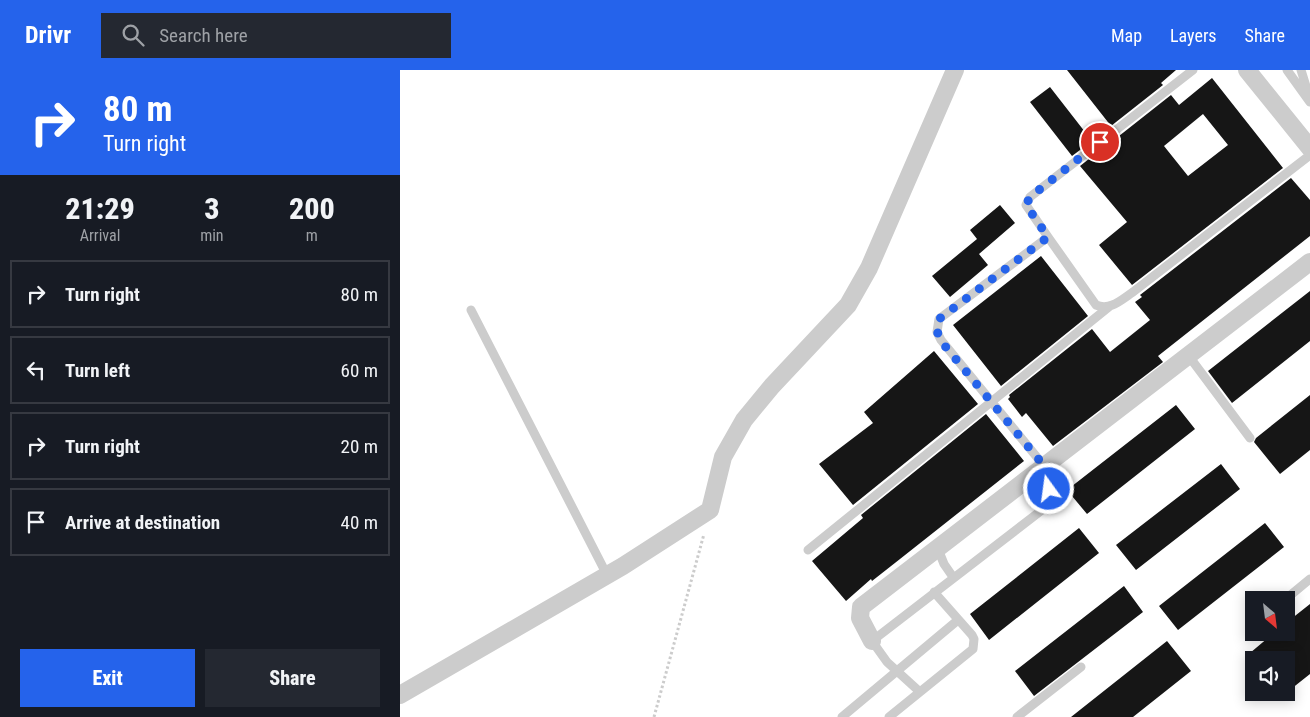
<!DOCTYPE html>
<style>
body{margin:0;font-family:"Roboto Condensed",sans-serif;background:#242831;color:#f1f3f6;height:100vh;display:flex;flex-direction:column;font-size:19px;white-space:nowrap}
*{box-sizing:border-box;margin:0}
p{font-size:16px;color:#9ea1a6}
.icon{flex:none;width:28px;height:28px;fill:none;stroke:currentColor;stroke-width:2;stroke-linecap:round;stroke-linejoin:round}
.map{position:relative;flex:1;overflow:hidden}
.sheet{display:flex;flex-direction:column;background:#171b24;width:400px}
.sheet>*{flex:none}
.top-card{background:#2563eb;color:#fff;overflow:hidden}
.needle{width:32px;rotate:152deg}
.fabs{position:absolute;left:845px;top:521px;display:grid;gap:10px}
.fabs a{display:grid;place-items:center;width:50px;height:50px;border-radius:0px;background:#171b24;box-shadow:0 2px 12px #0003;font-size:25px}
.pin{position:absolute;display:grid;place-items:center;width:42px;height:42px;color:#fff;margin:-21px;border:2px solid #fff;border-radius:50%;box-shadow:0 1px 5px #0007}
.me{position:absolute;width:55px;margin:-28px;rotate:346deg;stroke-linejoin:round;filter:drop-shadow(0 0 4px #0008)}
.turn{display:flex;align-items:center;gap:18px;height:105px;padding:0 20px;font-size:22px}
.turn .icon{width:65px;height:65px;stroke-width:2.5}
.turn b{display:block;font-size:35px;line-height:42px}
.eta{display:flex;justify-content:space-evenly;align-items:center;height:85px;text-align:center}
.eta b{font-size:30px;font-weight:800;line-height:35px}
.button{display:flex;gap:10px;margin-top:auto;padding:10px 20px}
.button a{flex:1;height:58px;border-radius:0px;background:#2563eb;color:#fff;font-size:20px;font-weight:800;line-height:58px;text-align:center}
.button a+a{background:#242831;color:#f1f3f6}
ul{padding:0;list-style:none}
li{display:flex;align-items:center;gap:15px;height:68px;margin:0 10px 8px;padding:0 10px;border:2px solid #363941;border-radius:0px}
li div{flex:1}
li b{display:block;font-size:19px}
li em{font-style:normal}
header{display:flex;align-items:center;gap:30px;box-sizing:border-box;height:70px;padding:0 25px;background:#2563eb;color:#fff}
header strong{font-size:24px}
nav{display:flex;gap:28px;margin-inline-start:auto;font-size:18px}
.search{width:350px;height:45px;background:#242831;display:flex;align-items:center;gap:12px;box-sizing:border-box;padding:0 18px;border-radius:0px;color:#9ea1a6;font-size:19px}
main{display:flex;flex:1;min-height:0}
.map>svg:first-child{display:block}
</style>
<header>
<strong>Drivr</strong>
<div class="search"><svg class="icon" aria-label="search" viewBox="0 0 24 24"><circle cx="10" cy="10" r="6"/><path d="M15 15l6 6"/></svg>Search here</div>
<nav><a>Map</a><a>Layers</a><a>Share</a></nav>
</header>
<main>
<section class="sheet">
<div class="top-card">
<div class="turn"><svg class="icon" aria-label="right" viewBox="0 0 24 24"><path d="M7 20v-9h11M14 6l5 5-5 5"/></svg><div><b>80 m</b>Turn right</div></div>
</div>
<div class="eta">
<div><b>21:29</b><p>Arrival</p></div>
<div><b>3</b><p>min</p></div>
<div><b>200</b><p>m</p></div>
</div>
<ul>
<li><svg class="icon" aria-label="right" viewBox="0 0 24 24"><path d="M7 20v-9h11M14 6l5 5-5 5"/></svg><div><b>Turn right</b></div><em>80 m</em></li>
<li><svg class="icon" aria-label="left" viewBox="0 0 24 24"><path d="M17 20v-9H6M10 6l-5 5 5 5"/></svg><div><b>Turn left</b></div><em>60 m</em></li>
<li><svg class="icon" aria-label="right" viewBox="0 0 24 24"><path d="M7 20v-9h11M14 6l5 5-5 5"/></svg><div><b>Turn right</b></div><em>20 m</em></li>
<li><svg class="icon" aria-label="arrive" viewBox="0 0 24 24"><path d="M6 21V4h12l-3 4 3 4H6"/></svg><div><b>Arrive at destination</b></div><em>40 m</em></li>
</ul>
<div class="button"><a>Exit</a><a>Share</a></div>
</section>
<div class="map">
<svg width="910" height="647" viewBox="0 0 910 647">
<rect width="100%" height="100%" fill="#fff"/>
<path fill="#161616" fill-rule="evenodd" d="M667,0H776L761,13L763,15L711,56Z
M812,8L883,98L732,215L699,175L727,152L680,96L699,81L702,84L721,69L719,66L771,25L779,35ZM803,44L828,75L788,106L764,76Z
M650,17L692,71L672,86L630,32Z
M891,108L910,130V166L758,286L763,292L653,376L626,343L622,347L608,329L610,327L609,325L692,259L710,282L750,250L735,232L742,227L740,225Z
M600,135L615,153L579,184L588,195L550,227L532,206L577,169L570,160Z
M641,186L688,246L601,316L553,255Z
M910,221V271L832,333L808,301Z
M534,281L578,334L453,435L419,394L473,353L464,342Z
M910,325V380L880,404L854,372L856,368Z
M776,335L795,359L687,444L667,420Z
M586,344L624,391L500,489L472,511L471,509L446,531L412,491L463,448L461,445Z
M821,394L840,419L736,500L716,475Z
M865,453L884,477L778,560L759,536Z
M679,458L699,483L589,570L570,544Z
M724,516L743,542L634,626L615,601Z
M910,534V604L886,623V590H855L850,583L875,562H886V553Z
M767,571L791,601L733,647H671Z"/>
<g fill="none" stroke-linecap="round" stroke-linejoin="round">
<path stroke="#ccc" stroke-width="3" stroke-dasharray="2.5 2.5" stroke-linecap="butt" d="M254,647L304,464"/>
<path stroke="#ccc" stroke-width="9" d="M887,0L910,32
M901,0L909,26
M648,167L696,235C710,241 721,230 733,222L910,85
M71,240L207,505
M788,285L850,368
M538,479L544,494L553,507
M408,480L710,236
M887,528L910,509
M520,622L487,592L472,571L642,440C653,427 648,413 645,397L541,270L537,262L539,249L648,167L626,135L630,127L793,0
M442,647L558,550
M489,647L573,579L574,569L572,565L534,522
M617,647L681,597"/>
<path stroke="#ccc" stroke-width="18" d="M847,0L910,78
M472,571L460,548L461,537L910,192
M0,625L223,496L310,440L323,387L344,350L372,316L448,235L469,198L555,0"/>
</g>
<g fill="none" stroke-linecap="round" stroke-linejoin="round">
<path stroke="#2563eb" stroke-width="9" stroke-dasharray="0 16.2" d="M649,419L645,397L540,270C537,262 536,258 539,249L648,167L626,135L630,127L700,72"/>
</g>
</svg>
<div class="fabs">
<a><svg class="needle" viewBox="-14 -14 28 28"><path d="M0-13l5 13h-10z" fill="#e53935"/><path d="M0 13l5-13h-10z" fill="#9ea1a6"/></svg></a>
<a><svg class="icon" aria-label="sound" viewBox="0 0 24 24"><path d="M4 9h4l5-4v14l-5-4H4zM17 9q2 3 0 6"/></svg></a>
</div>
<div class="pin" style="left:700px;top:72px;background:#d93025"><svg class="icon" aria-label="arrive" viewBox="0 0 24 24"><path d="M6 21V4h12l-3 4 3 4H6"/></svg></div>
<svg class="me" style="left:649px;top:419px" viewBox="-20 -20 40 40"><circle r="17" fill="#2563eb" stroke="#fff" stroke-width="3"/><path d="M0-11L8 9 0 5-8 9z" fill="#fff"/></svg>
</div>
</main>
